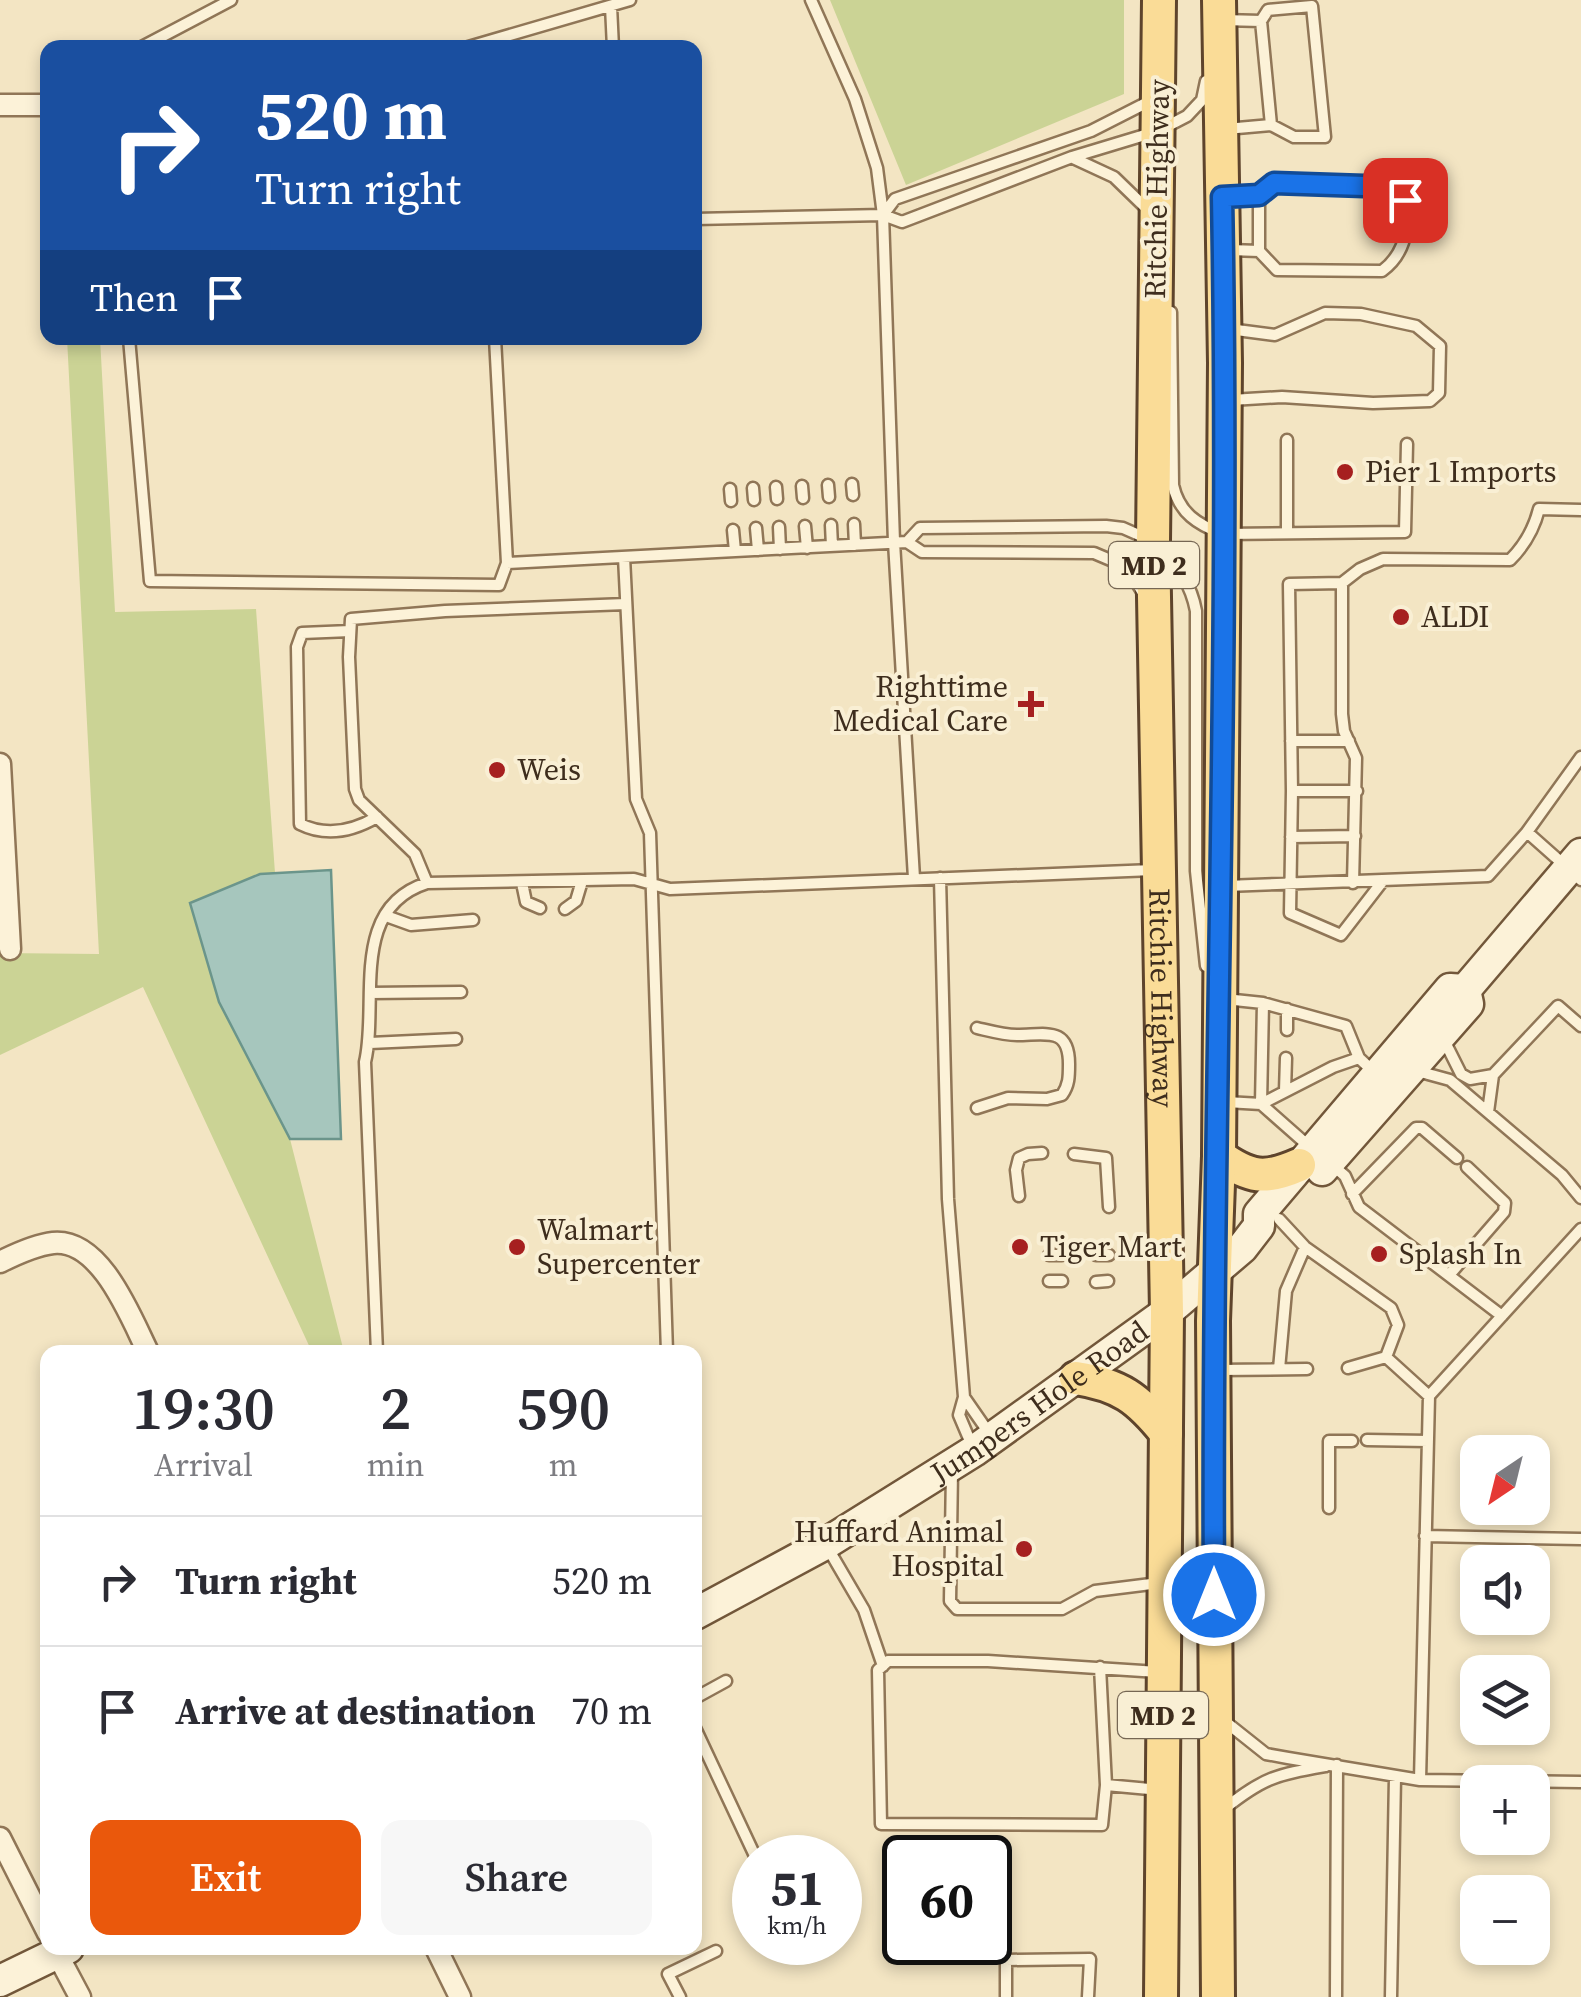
<!DOCTYPE html>
<meta charset="utf-8">
<style>
body{margin:0;font-family:"Source Serif 4",serif;background:#f7f7f7;color:#2b2b33;height:100vh;display:flex;flex-direction:column;font-size:38px;white-space:nowrap}
*{box-sizing:border-box;margin:0}
p{font-size:32px;color:#7c7c81}
.icon{flex:none;width:55px;height:55px;fill:none;stroke:currentColor;stroke-width:2;stroke-linecap:round;stroke-linejoin:round}
.map{position:relative;flex:1;overflow:hidden}
.details{position:absolute;left:40px;top:1345px;width:662px;height:610px;display:flex;flex-direction:column;background:#fff;border-radius:20px;box-shadow:0 5px 15px #0003}
.details>*{flex:none}
.banner{position:absolute;left:40px;top:40px;width:662px;height:305px;border-radius:20px;box-shadow:0 5px 15px #0003;background:#1a4fa0;color:#fff;overflow:hidden}
.needle{width:65px;rotate:215deg}
.fabs{position:absolute;left:1460px;top:1435px;display:grid;gap:20px}
.fabs a{display:grid;place-items:center;width:90px;height:90px;border-radius:20px;background:#fff;box-shadow:0 5px 15px #0003;font-size:50px}
.speed{position:absolute;left:732px;top:1835px;display:flex;gap:20px;font-size:50px;font-weight:700;text-align:center}
.speed>*{display:grid;place-content:center;width:130px;height:130px;border-radius:50%;background:#fff;box-shadow:0 5px 15px #0003;line-height:1}
.speed small{font-size:25px;font-weight:400}
.speed .limit{border:5px solid #111;border-radius:15px;background:#fff;color:#111}
.pin{position:absolute;display:grid;place-items:center;width:85px;height:85px;color:#fff;margin:-42px;border-radius:20px;box-shadow:0 5px 15px #0006}
.me{position:absolute;width:110px;margin:-55px;rotate:0deg;stroke-linejoin:round;filter:drop-shadow(0 0 8px #0008)}
.turn{display:flex;align-items:center;gap:35px;height:210px;padding:0 50px;font-size:45px}
.turn .icon{width:130px;height:130px;stroke-width:2.5}
.turn b{display:block;font-size:70px;line-height:85px}
.then{display:flex;align-items:center;height:95px;padding:0 50px;background:#0003;gap:20px;font-size:38px}
.eta{display:flex;justify-content:space-evenly;align-items:center;height:170px;text-align:center}
.eta b{font-size:60px;font-weight:600;line-height:70px}
.cta{display:flex;gap:20px;margin-top:auto;padding:20px 50px}
.cta a{flex:1;height:115px;border-radius:20px;background:#ea580c;color:#fff;font-size:40px;font-weight:600;line-height:115px;text-align:center}
.cta a+a{background:#f7f7f7;color:#2b2b33}
ul{padding:0;list-style:none}
li{display:flex;align-items:center;gap:30px;height:130px;padding:0 50px;border-top:2px solid #e1e1e2}
li div{flex:1}
li b{display:block;font-size:38px}
li em{font-style:normal}
.map>svg:first-child{display:block}
</style>
<div class="map">
<svg width="1581" height="1997" viewBox="0 0 1581 1997">
<rect width="100%" height="100%" fill="#f3e5c3"/>
<path fill="#cbd395" d="M830,0H1124V94L906,185Z
M67,338H100L115,612L256,609L275,873L260,874L190,904L290,1139L344,1352H312L143,987L0,1055V953L99,954Z"/>
<path fill="#a6c6bd" stroke="#6b958b" stroke-width="2.5" d="M331,870L341,1139H290L219,1002L190,903L260,874Z"/>
<g fill="none" stroke-linecap="round" stroke-linejoin="round">
<g stroke="#907657" stroke-width="15">
<path id="lane" d="M811,0L855,99L877,168L883,215L894,542L914,878
M611,6L613,48
M1223,20L1261,21L1271,125L1226,129
M1261,21L1268,10L1312,6L1325,137H1294L1271,125
M140,48L231,0
M465,48L630,0
M1073,158L1114,177L1148,210
M1228,197L1259,195L1274,183L1376,184L1395,187C1415,212 1408,252 1382,271L1277,270L1259,251L1230,250
M883,215L895,199L1091,131L1150,101
M695,219L883,215L902,222L1072,157L1158,131L1187,116L1202,100L1206,81
M1259,251V195
M1171,312L1173,485C1179,513 1198,525 1223,534L1405,532L1407,444
M1229,329L1275,335L1325,313L1361,314L1416,326L1440,346L1439,393L1430,401L1373,403L1282,397L1231,400
M129,338L150,581L499,585L507,563
M495,338L507,563L907,542L922,552L1094,553L1127,567L1143,593
M1287,440V533
M852,484L853,495
M828,485L829,497
M802,486L803,498
M776,487L777,499
M753,488L754,500
M730,489L731,501
M854,524L855,545
M831,525L832,546
M805,526L807,548
M779,527L780,549
M756,528L758,550
M733,530L735,551
M907,542L920,528L1106,526L1123,528L1148,539
M1161,550C1179,569 1191,584 1196,611V871L1206,966
M624,557L636,799L650,833L667,1352
M1342,583V714L1344,731L1356,758L1353,883
M350,631L302,633L297,647L300,824C326,837 353,831 377,817
M1291,741H1349
M1292,791H1357
M1527,832L1581,757
M1291,837L1355,836
M940,878L948,1199L964,1397L959,1415L973,1448
M1382,882L1341,935L1290,913L1292,791L1289,584L1342,583L1360,569L1383,559L1510,560C1525,545 1534,529 1539,509L1581,510
M427,883L415,854L359,800L355,789L349,657L351,619L445,611L626,604
M522,883L526,902L540,908
M1226,886L1488,876L1527,832L1581,880
M565,909L576,901L582,881
M386,916L411,925L473,920
M370,993L461,992
M1225,999L1263,1003L1346,1026L1359,1058L1376,1074
M1287,1030V1009
M1443,1038L1461,1074L1470,1079L1493,1075L1558,1006L1581,1026
M370,1043L456,1039
M1417,1071L1450,1080L1562,1175L1581,1198
M1285,1091L1286,1058
M1226,1102L1261,1104L1312,1149
M1261,1104L1333,1067L1359,1058
M1261,1104L1263,1003
M977,1108L1008,1098L1047,1099L1062,1095C1069,1085 1069,1077 1069,1064C1069,1026 1045,1035 1017,1035C1004,1035 990,1031 977,1028
M1488,1112L1493,1075
M1074,1154L1106,1158L1109,1207
M1330,1163L1345,1176L1359,1207L1502,1316
M1352,1194L1416,1128H1422L1457,1158
M1019,1196L1016,1170L1019,1158L1028,1154L1042,1153
M1279,1219L1305,1247L1391,1308L1398,1325L1386,1357
M1049,1255H1062
M1096,1255H1109
M1450,1274L1504,1212L1505,1203L1467,1167
M1049,1281H1062
M1096,1282L1108,1281
M377,1352L365,1062C379,1003 348,908 427,883L634,879L670,889L1153,870
M1348,1368L1386,1357L1429,1396
M1279,1369L1286,1291L1305,1247
M1218,1370L1307,1369
M964,1397L989,1433
M1367,1440L1428,1441
M952,1471L950,1601L957,1609H1062L1095,1591L1159,1583
M1329,1508V1441H1352
M1425,1536L1581,1539
M826,1545L864,1610L883,1666
M1100,1667L1106,1785
M1158,1672L988,1661H888L878,1670L881,1824L1102,1825L1106,1785L1160,1790
M695,1698L726,1681
M1222,1719L1266,1754L1288,1758L1420,1780L1581,1782
M695,1728L756,1858
M1420,1780L1429,1396L1581,1229
M1224,1809C1264,1777 1276,1775 1326,1766
M680,1997L668,1974L716,1951
M1006,1997V1960L1090,1959L1088,1997
M1336,1997L1337,1765
M1391,1997L1395,1777"/>
</g>
<g stroke="#907657" stroke-width="25">
<path id="street" d="M0,105H48
M0,764L10,949
M0,1262C16,1254 35,1245 53,1243C101,1238 131,1318 148,1352
M0,1838L48,1933
M54,1948L80,1997
M436,1948L460,1997"/>
</g>
<g stroke="#72573a" stroke-width="35">
<g id="secondary">
<path d="M1465,990L1581,854"/>
<path d="M1322,1170L1468,1004L1465,990"/>
<path id="s1" d="M695,1614L825,1544L974,1451L1167,1312L1242,1248L1259,1226V1214L1450,989L1465,990"/>
<path d="M0,1981L68,1948"/>
</g>
</g>
<g stroke="#5e442c" stroke-width="38">
<g id="primary">
<path id="s2" d="M1159,0L1153,542L1167,1312L1161,1997"/>
<path d="M1219,1156C1250,1178 1265,1180 1299,1165"/>
<path d="M1076,1378C1120,1385 1138,1398 1166,1433"/>
<path d="M1218,1997L1213,1321L1219,1156L1225,363L1219,0"/>
</g>
</g>
<use href="#lane" stroke="#fcf2d8" stroke-width="10"/>
<use href="#street" stroke="#fcf2d8" stroke-width="20"/>
<use href="#secondary" stroke="#fcf2d8" stroke-width="30"/>
<use href="#primary" stroke="#fadc97" stroke-width="32"/>
</g>
<g fill="none" stroke-linecap="round" stroke-linejoin="round">
<g stroke="#114b97" stroke-width="25">
<path id="route" d="M1214,1595C1211,1129 1231,663 1222,197L1259,195L1274,183L1394,187L1405,200"/>
</g>
<use href="#route" stroke="#1a73e8" stroke-width="18"/>
</g>
<g fill="#a62020" stroke="#f9efd4" stroke-width="4">
<circle cx="1345" cy="472" r="10"/>
<circle cx="1401" cy="617" r="10"/>
<path d="M1026 689h10v10h10v10h-10v10h-10v-10h-10v-10h10z"/>
<circle cx="497" cy="770" r="10"/>
<circle cx="517" cy="1247" r="10"/>
<circle cx="1020" cy="1247" r="10"/>
<circle cx="1379" cy="1254" r="10"/>
<circle cx="1024" cy="1549" r="10"/>
</g>
<g text-anchor="middle" stroke-width="8" stroke-linejoin="round" paint-order="stroke">
<g fill="#f9efd4" stroke="#766754" stroke-width="2.5">
<rect x="1109" y="542" width="90" height="46" rx="8"/>
<rect x="1118" y="1692" width="90" height="46" rx="8"/>
</g>
<g font-size="28" font-weight="bold" fill="#3e2d1d">
<text x="1154" y="575">MD 2</text>
<text x="1163" y="1725">MD 2</text>
</g>
<g font-size="30" fill="#3e2d1d" stroke="#f9efd4">
<text transform="translate(1157 189) rotate(-89)" y="10">Ritchie Highway</text>
<text dy="10" stroke="none"><textPath href="#s2" startOffset="998">Ritchie Highway</textPath></text>
<text dy="10" stroke="none"><textPath href="#s1" startOffset="405">Jumpers Hole Road</textPath></text>
</g>
<g font-size="30" fill="#3e2d1d" stroke="#f9efd4" text-anchor="start">
<text x="1365" y="482">Pier 1 Imports</text>
<text x="1421" y="627">ALDI</text>
<text x="1008" y="697" text-anchor="end">Righttime<tspan x="1008" dy="34">Medical Care</tspan></text>
<text x="517" y="780">Weis</text>
<text x="537" y="1240">Walmart<tspan x="537" dy="34">Supercenter</tspan></text>
<text x="1040" y="1257">Tiger Mart</text>
<text x="1399" y="1264">Splash In</text>
<text x="1004" y="1542" text-anchor="end">Huffard Animal<tspan x="1004" dy="34">Hospital</tspan></text>
</g>
</g>
</svg>
<div class="fabs">
<a><svg class="needle" viewBox="-14 -14 28 28"><path d="M0-13l5 13h-10z" fill="#e53935"/><path d="M0 13l5-13h-10z" fill="#7c7c81"/></svg></a>
<a><svg class="icon" aria-label="sound" viewBox="0 0 24 24"><path d="M4 9h4l5-4v14l-5-4H4zM17 9q2 3 0 6"/></svg></a>
<a><svg class="icon" aria-label="layers" viewBox="0 0 24 24"><path d="M12 4l9 5-9 5-9-5zM3 14l9 5 9-5"/></svg></a>
<a>+</a>
<a>−</a>
</div>
<div class="speed"><div>51<small>km/h</small></div><div class="limit">60</div></div>
<div class="pin" style="left:1405px;top:200px;background:#d93025"><svg class="icon" aria-label="arrive" viewBox="0 0 24 24"><path d="M6 21V4h12l-3 4 3 4H6"/></svg></div>
<svg class="me" style="left:1214px;top:1595px" viewBox="-20 -20 40 40"><circle r="17" fill="#1a73e8" stroke="#fff" stroke-width="3"/><path d="M0-11L8 9 0 5-8 9z" fill="#fff"/></svg>
<div class="banner">
<div class="turn"><svg class="icon" aria-label="right" viewBox="0 0 24 24"><path d="M7 20v-9h11M14 6l5 5-5 5"/></svg><div><b>520 m</b>Turn right</div></div>
<div class="then">Then<svg class="icon" aria-label="arrive" viewBox="0 0 24 24"><path d="M6 21V4h12l-3 4 3 4H6"/></svg></div>
</div>
<section class="details">
<div class="eta">
<div><b>19:30</b><p>Arrival</p></div>
<div><b>2</b><p>min</p></div>
<div><b>590</b><p>m</p></div>
</div>
<ul>
<li><svg class="icon" aria-label="right" viewBox="0 0 24 24"><path d="M7 20v-9h11M14 6l5 5-5 5"/></svg><div><b>Turn right</b></div><em>520 m</em></li>
<li><svg class="icon" aria-label="arrive" viewBox="0 0 24 24"><path d="M6 21V4h12l-3 4 3 4H6"/></svg><div><b>Arrive at destination</b></div><em>70 m</em></li>
</ul>
<div class="cta"><a>Exit</a><a>Share</a></div>
</section>
</div>
